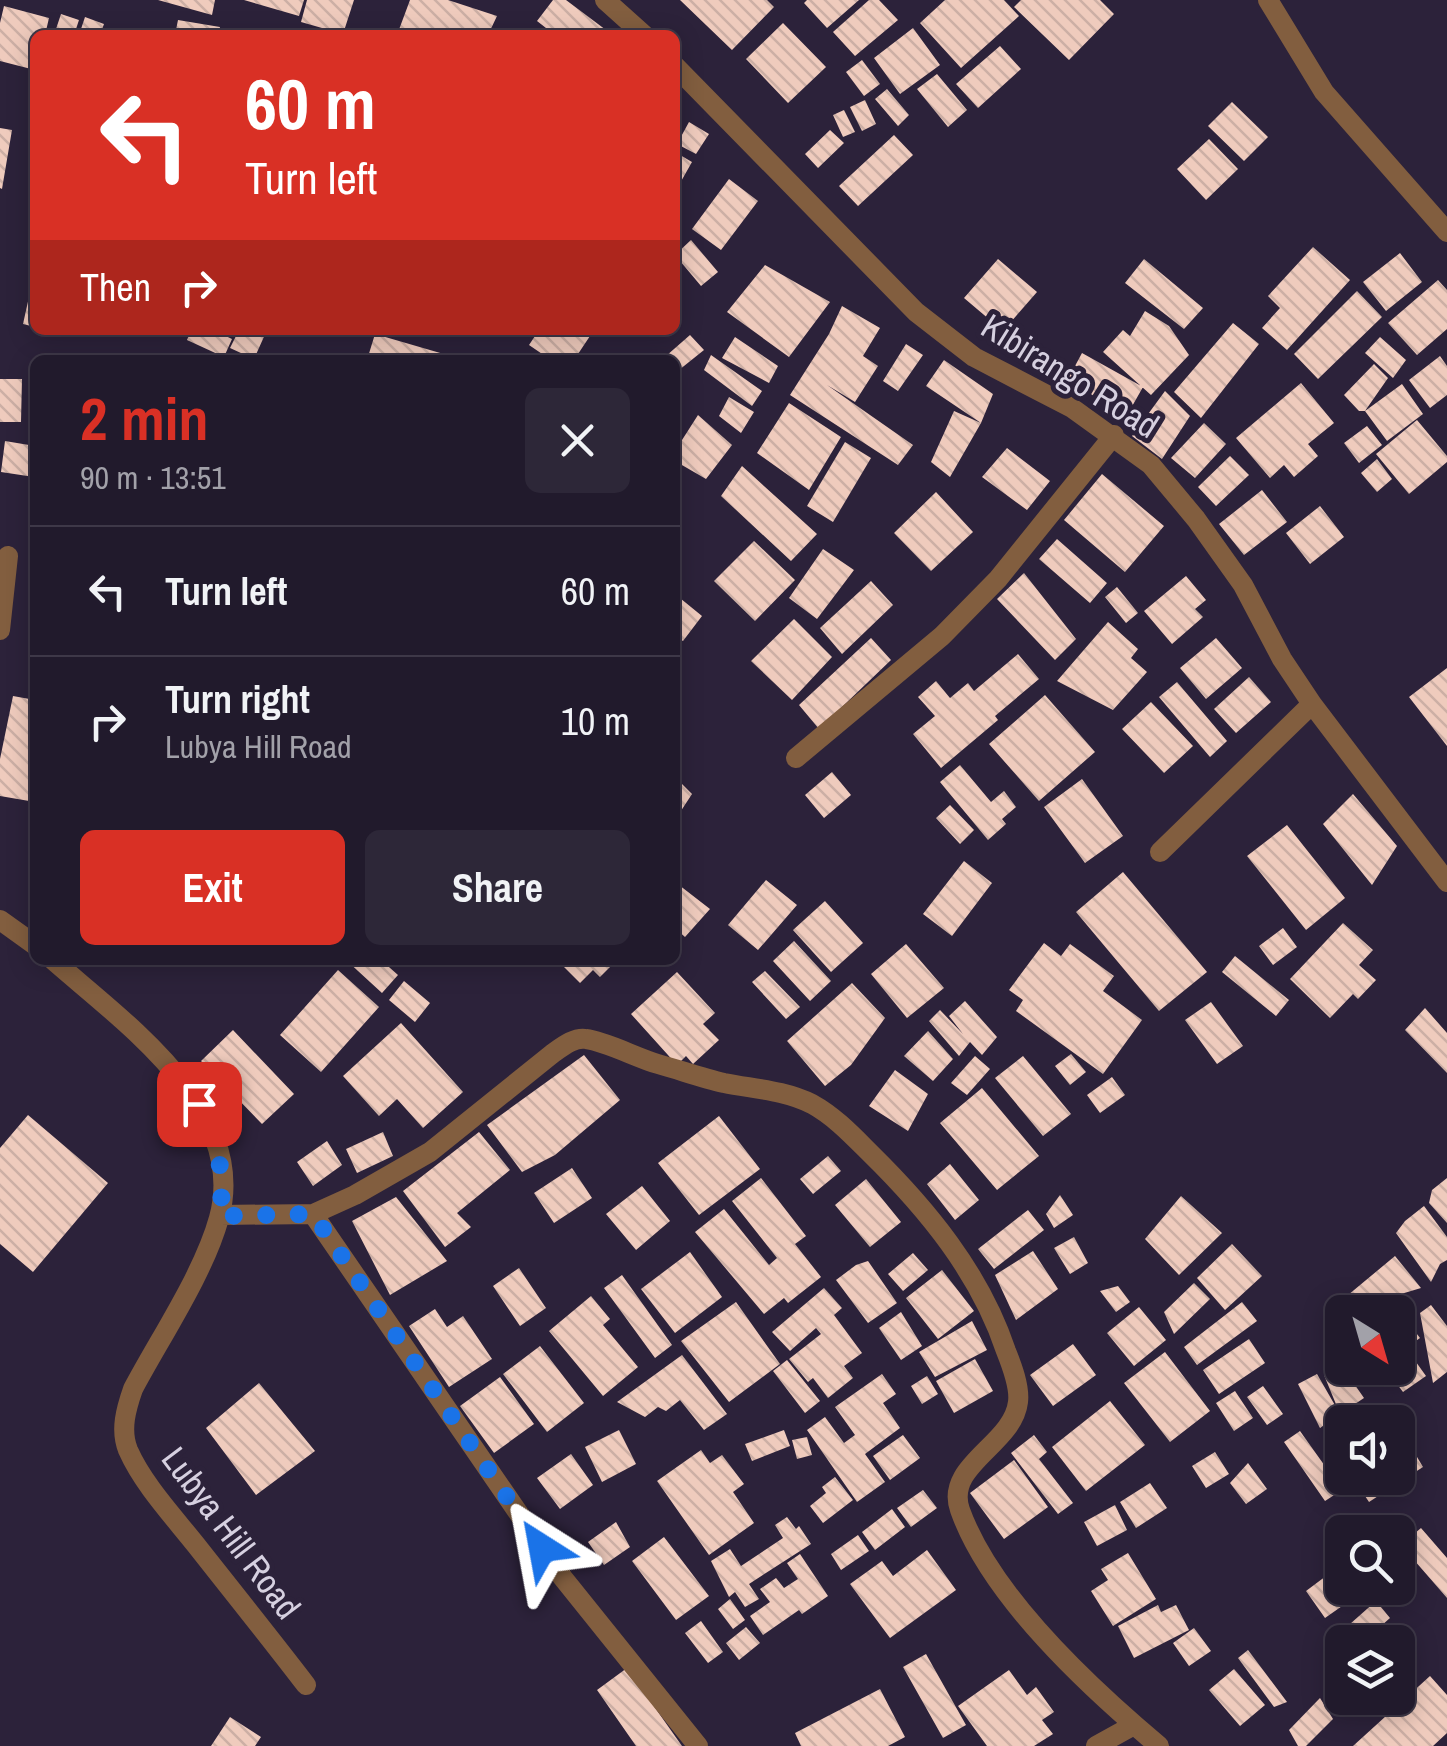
<!DOCTYPE html>
<meta charset="utf-8">
<style>
body{margin:0;font-family:"Archivo Narrow",sans-serif;background:#2d2738;color:#f1f3f6;height:100vh;display:flex;flex-direction:column;font-size:38px;white-space:nowrap}
*{box-sizing:border-box;margin:0}
p{font-size:32px;color:#a2a1a9}
.icon{flex:none;width:55px;height:55px;fill:none;stroke:currentColor;stroke-width:2;stroke-linecap:round;stroke-linejoin:round}
.map{position:relative;flex:1;overflow:hidden}
.details{position:absolute;left:30px;top:355px;width:650px;height:610px;display:flex;flex-direction:column;background:#211a2c;border-radius:15px;box-shadow:0 5px 25px #0003,0 0 0 2px #3e3848}
.details>*{flex:none}
.banner{position:absolute;left:30px;top:30px;width:650px;height:305px;border-radius:15px;box-shadow:0 5px 25px #0003,0 0 0 2px #3e3848;background:#d93025;color:#fff;overflow:hidden}
.needle{width:65px;rotate:143deg}
.fabs{position:absolute;left:1325px;top:1295px;display:grid;gap:20px}
.fabs a{display:grid;place-items:center;width:90px;height:90px;border-radius:15px;background:#211a2c;box-shadow:0 5px 25px #0003,0 0 0 2px #3e3848;font-size:50px}
.pin{position:absolute;display:grid;place-items:center;width:85px;height:85px;color:#fff;margin:-42px;border-radius:20px;box-shadow:0 5px 15px #0006}
.me{position:absolute;width:110px;margin:-55px;rotate:326deg;stroke-linejoin:round;filter:drop-shadow(0 0 8px #0008)}
.turn{display:flex;align-items:center;gap:35px;height:210px;padding:0 50px;font-size:45px}
.turn .icon{width:130px;height:130px;stroke-width:2.5}
.turn b{display:block;font-size:70px;line-height:85px}
.then{display:flex;align-items:center;height:95px;padding:0 50px;background:#0003;gap:20px;font-size:38px}
.round{display:grid;place-items:center;flex:none;width:105px;height:105px;border-radius:15px;background:#2d2738}
.overview{display:flex;align-items:center;justify-content:space-between;height:170px;padding:0 50px}
h1{font-size:60px;font-weight:700;line-height:75px;color:#d93025}
.cta{display:flex;gap:20px;margin-top:auto;padding:20px 50px}
.cta a{flex:1;height:115px;border-radius:15px;background:#d93025;color:#fff;font-size:40px;font-weight:700;line-height:115px;text-align:center}
.cta a+a{background:#2d2738;color:#f1f3f6}
ul{padding:0;list-style:none}
li{display:flex;align-items:center;gap:30px;height:130px;padding:0 50px;border-top:2px solid #3e3848}
li div{flex:1}
li b{display:block;font-size:38px}
li em{font-style:normal}
.map>svg:first-child{display:block}
</style>
<div class="map">
<svg width="1447" height="1746" viewBox="0 0 1447 1746">
<defs>
<pattern id="building-back-hatch" width="6" height="6" patternUnits="userSpaceOnUse" patternTransform="scale(2.5)"><rect width="6" height="6" fill="#efcbbd"/><path d="M-1 5l2 2M0 0l6 6M5-1l2 2" fill="none" stroke="#ccafa5"/></pattern>
</defs>
<rect width="100%" height="100%" fill="#2c223a"/>
<path fill="url(#building-back-hatch)" d="M158,0H215L212,15Z
M244,0H304L299,16Z
M307,0H354L343,34L301,22Z
M410,0H448L497,16L488,35H397Z
M553,0H566L606,30L603,35H555L537,21Z
M680,0H767L774,7L732,50Z
M807,0H859L827,28L804,3Z
M869,0H879L898,20L855,56L833,32Z
M945,0H1004L1019,16L961,68L920,23Z
M1021,0H1100L1114,14L1069,60L1014,7Z
M4,6L49,18L45,35H35V70L0,61V23Z
M61,14L79,20L74,35H54Z
M85,17L104,24L100,35H79Z
M178,20L220,27L218,35H175Z
M783,23L826,67L788,103L746,59Z
M913,28L940,65L900,94L874,58Z
M1000,46L1021,69L978,108L956,84Z
M862,60L880,84L864,96L846,72Z
M937,74L967,110L948,127L917,89Z
M887,89L909,115L898,126L875,99Z
M865,100L876,124L862,131L850,107Z
M1232,102L1268,137L1244,161L1208,126Z
M844,110L855,132L843,137L833,115Z
M689,122L709,134L696,154L677,144Z
M0,128L12,130L2,189L0,188Z
M830,130L844,143L818,168L805,154Z
M894,135L913,155L858,206L839,186Z
M1209,139L1238,169L1206,200L1177,169Z
M675,152L692,162L675,192Z
M729,179L758,201L721,250L692,229Z
M691,240L718,272L701,286L675,255Z
M1313,247L1350,280L1287,350L1262,328L1280,308L1268,296Z
M1400,253L1422,282L1386,311L1363,282Z
M998,259L1037,292L1003,331L964,298Z
M1144,259L1203,308L1184,329L1125,283Z
M765,265L830,302L789,357L727,312Z
M33,279H35V327L23,324Z
M1438,280L1447,290V329L1417,355L1388,323Z
M1357,291L1382,317L1318,379L1294,354Z
M842,306L880,328L863,356L878,366L855,402L827,385L913,445L898,465L790,395L829,334Z
M1145,311L1169,326L1189,355L1151,395L1103,352L1123,330L1130,336Z
M1233,323L1259,344L1201,418L1174,392Z
M191,330H213L232,339L224,357L187,340Z
M239,330H267L254,359L230,348Z
M539,330H594L574,360H551L529,345Z
M375,334L454,357L453,360H367Z
M690,335L704,350L679,370L675,360L666,356Z
M735,337L778,366L769,383L722,358Z
M1380,337L1406,360L1393,378L1365,353Z
M906,344L923,355L898,391L883,381Z
M1082,353L1143,387L1126,417L1068,379Z
M711,355L762,391L752,406L704,370Z
M1440,356L1447,366V395L1430,408L1409,380Z
M944,360L993,394L981,423L926,386Z
M1374,364L1388,378L1365,411L1402,384L1423,414L1387,441L1365,411H1359L1344,395Z
M0,379H22L21,422H0Z
M1301,383L1334,423L1308,444L1318,456L1294,477L1284,465L1270,478L1236,438Z
M1165,391L1190,416L1162,459L1132,436Z
M729,397L754,412L741,433L719,416Z
M789,403L841,437L809,490L757,453Z
M954,411L981,423L950,477L931,462Z
M698,415L732,445L706,479L675,461V451Z
M1417,420L1447,456V462L1409,494L1376,454Z
M1204,423L1226,444L1195,478L1171,458Z
M1367,426L1382,445L1359,463L1344,443Z
M5,441L35,446L34,477L1,472Z
M845,442L871,458L833,522L807,506Z
M1007,448L1050,481L1027,510L982,477Z
M1230,456L1249,475L1216,506L1198,487Z
M1377,459L1392,479L1377,492L1361,473Z
M742,466L817,534L791,561L721,496Z
M1102,474L1164,526L1125,572L1064,520Z
M1262,490L1287,522L1244,555L1219,524Z
M936,492L973,532L931,571L894,533Z
M1320,506L1344,537L1310,564L1286,533Z
M1057,539L1107,583L1090,603L1039,559Z
M754,541L795,580L755,621L714,581Z
M823,549L854,570L817,619L789,598Z
M1024,573L1076,639L1055,660L997,599Z
M1186,576L1206,600L1195,609L1203,617L1172,644L1144,611Z
M871,581L893,605L842,654L820,628Z
M1117,587L1138,613L1126,623L1105,597Z
M675,594L702,616L683,641L675,636Z
M794,619L832,657L792,700L751,661Z
M1108,622L1138,649L1131,658L1147,672L1113,710L1057,681Z
M871,638L891,660L819,729L799,705Z
M1216,638L1242,668L1206,699L1180,668Z
M1018,654L1039,679L995,716L998,720L941,768L913,734L935,716L918,697L936,681L950,698L968,683L974,691Z
M1447,668V746L1409,697Z
M1249,677L1271,702L1236,733L1214,709Z
M1177,682L1227,741L1210,757L1159,697Z
M1045,695L1095,752L1039,801L989,744Z
M13,696L35,700V802L0,796V759Z
M1151,702L1193,746L1164,773L1122,729Z
M960,765L991,802L1004,791L1016,807L1002,819L1006,824L988,840L940,782Z
M832,772L851,795L824,818L805,795Z
M675,777L692,794L675,820Z
M1082,779L1123,836L1085,863L1044,807Z
M1353,794L1397,846L1372,885L1323,824Z
M950,805L974,830L960,844L936,818Z
M1287,825L1345,898L1306,930L1247,856Z
M964,861L992,883L952,936L923,914Z
M1123,872L1207,972L1159,1011L1076,912Z
M766,880L797,905L758,950L728,925Z
M679,885L710,909L685,937L675,928V889Z
M825,901L863,943L831,972L793,930Z
M1343,923L1373,950L1359,965L1376,980L1358,999L1353,994L1330,1018L1290,979Z
M1283,928L1297,947L1273,965L1259,946Z
M794,941L831,981L810,1001L773,961Z
M1044,943L1061,956L1070,944L1114,976L1103,991L1142,1020L1103,1074L1016,1011L1023,1000L1009,990Z
M906,944L944,988L907,1018L871,974Z
M1235,956L1289,1000L1276,1016L1222,972Z
M346,960H381L398,975L382,993Z
M557,960H617L600,977L593,970L580,983Z
M338,970L379,1007L321,1072L280,1035Z
M765,971L800,1007L786,1019L752,982Z
M677,972L715,1013L703,1024L719,1040L693,1064L686,1056L677,1065L631,1014Z
M404,981L430,1003L415,1022L389,1000Z
M852,983L885,1018L851,1065L825,1086L787,1041Z
M965,1001L997,1037L982,1055L970,1042L959,1056L929,1021L940,1010L963,1034L949,1016Z
M1211,1002L1243,1046L1217,1064L1185,1020Z
M1425,1008L1447,1033V1073L1405,1030Z
M401,1023L463,1092L423,1128L397,1099L379,1116L343,1076Z
M233,1030L294,1094L262,1124L201,1061Z
M928,1031L953,1059L933,1081L904,1056Z
M1071,1054L1086,1072L1070,1085L1055,1066Z
M584,1055L620,1100L555,1155L522,1172L487,1125Z
M975,1056L990,1069L967,1095L951,1083Z
M1023,1056L1071,1114L1043,1136L995,1078Z
M895,1070L928,1094L908,1131L869,1106Z
M1112,1077L1125,1095L1100,1113L1087,1095Z
M982,1088L1039,1156L997,1190L940,1123Z
M28,1115L108,1183L33,1272L0,1244V1148Z
M719,1116L760,1169L699,1215L658,1163Z
M383,1132L393,1156L357,1173L346,1149Z
M479,1132L510,1170L457,1213L471,1227L445,1247L403,1191Z
M327,1141L342,1165L313,1186L297,1162Z
M828,1156L841,1171L813,1194L800,1179Z
M950,1164L979,1200L955,1220L927,1184Z
M572,1168L592,1198L554,1223L534,1193Z
M761,1178L806,1236L795,1244L821,1277L788,1303L784,1298L764,1314L695,1232L724,1209L769,1265L777,1258L732,1201Z
M1447,1178V1223L1429,1203L1432,1190Z
M866,1179L901,1222L870,1247L835,1205Z
M642,1186L670,1221L636,1250L606,1214Z
M1060,1195L1073,1215L1054,1228L1046,1214Z
M1181,1196L1222,1233L1179,1275L1145,1239Z
M396,1197L447,1261L390,1295L352,1221Z
M1424,1206L1447,1237V1260L1440,1264L1431,1282L1396,1233L1405,1221Z
M1028,1210L1044,1230L994,1269L978,1249Z
M1074,1237L1088,1263L1070,1274L1054,1248Z
M1232,1244L1262,1276L1225,1310L1197,1278Z
M1033,1251L1058,1289L1016,1320L995,1275Z
M690,1252L722,1297L675,1333L641,1289Z
M913,1253L928,1270L903,1291L888,1274Z
M1395,1256L1421,1288L1401,1294L1405,1310L1398,1316V1312H1342L1336,1305Z
M868,1261L897,1303L868,1323L836,1280L856,1265Z
M519,1268L546,1308L520,1326L493,1286Z
M942,1270L974,1311L938,1339L906,1298Z
M622,1275L672,1345L655,1358L604,1288Z
M1194,1283L1210,1299L1174,1334L1164,1312Z
M1118,1286L1130,1302L1116,1312L1100,1291Z
M824,1288L842,1308L834,1315L862,1353L844,1366L853,1378L828,1398L813,1378L808,1382L789,1359L821,1334L816,1328L790,1351L772,1332Z
M591,1296L610,1319L603,1325L638,1367L603,1396L549,1331Z
M736,1302L780,1364L729,1402L681,1341Z
M1242,1302L1257,1321L1197,1365L1184,1347Z
M1431,1305L1447,1326V1372L1433,1383L1420,1313Z
M1139,1307L1166,1340L1134,1366L1107,1333Z
M435,1309L447,1327L463,1316L492,1359L449,1387L409,1326Z
M901,1312L922,1346L901,1360L879,1328Z
M972,1321L987,1350L935,1377L919,1352Z
M1407,1321L1420,1338L1406,1348L1426,1376L1403,1392L1385,1368H1398V1328Z
M1249,1339L1265,1363L1219,1394L1203,1370Z
M1073,1344L1096,1375L1053,1406L1030,1375Z
M540,1346L584,1403L547,1432L503,1374Z
M1165,1352L1210,1411L1170,1442L1124,1383Z
M682,1355L727,1414L704,1430L680,1400L666,1411L658,1407L645,1417L617,1402Z
M975,1359L993,1391L954,1413L936,1381Z
M1337,1359L1364,1398L1340,1414L1324,1375L1330,1364Z
M787,1360L820,1401L805,1413L773,1371Z
M882,1374L896,1394L883,1403L900,1428L865,1454L885,1482L857,1502L807,1430L825,1417L844,1443L855,1435L835,1407Z
M1317,1374L1340,1414L1320,1428L1298,1384Z
M927,1376L938,1394L922,1404L911,1386Z
M500,1377L534,1424L494,1453L460,1406Z
M259,1383L315,1451L256,1495L206,1428Z
M1263,1386L1283,1414L1267,1425L1247,1397Z
M1235,1391L1253,1418L1234,1431L1216,1403Z
M1110,1401L1145,1445L1086,1491L1052,1447Z
M1398,1425L1423,1467L1369,1502L1353,1478H1398Z
M619,1430L636,1464L602,1482L585,1447Z
M784,1430L790,1446L752,1461L745,1444Z
M1300,1431L1342,1490L1325,1501L1284,1442Z
M903,1435L920,1458L890,1480L873,1456Z
M1034,1435L1047,1452L1039,1459L1073,1503L1058,1514L1011,1453Z
M807,1437L812,1455L797,1459L792,1440Z
M701,1450L710,1463L722,1455L744,1484L733,1492L754,1523L709,1555L657,1481Z
M1215,1452L1229,1474L1206,1488L1192,1466Z
M571,1454L593,1485L560,1509L537,1478Z
M1014,1460L1048,1507L1004,1539L970,1493Z
M1248,1463L1267,1489L1246,1504L1230,1483Z
M835,1477L853,1500L823,1523L810,1506L826,1493L822,1487Z
M1150,1483L1167,1508L1136,1528L1120,1502Z
M923,1490L937,1508L911,1527L897,1508Z
M1115,1505L1127,1530L1097,1546L1084,1522Z
M892,1509L905,1527L875,1550L862,1532Z
M787,1517L796,1529L799,1526L811,1544L749,1584L759,1599L745,1607L735,1592L729,1597L711,1561L730,1549L741,1566L783,1538L775,1525Z
M616,1522L630,1547L604,1565L588,1542Z
M1421,1528L1447,1558V1598L1401,1545Z
M858,1535L869,1551L841,1570L831,1554Z
M664,1537L709,1596L676,1620L632,1561Z
M927,1550L956,1590L890,1638L850,1584L882,1561L893,1576Z
M1128,1553L1156,1599L1113,1626L1091,1591L1108,1580L1101,1569Z
M800,1554L828,1596L802,1614L799,1610L763,1635L750,1616L770,1602L760,1589L776,1578L784,1588L798,1579L787,1563Z
M1326,1576L1345,1604L1325,1618L1306,1591Z
M730,1599L745,1620L733,1629L718,1609Z
M1376,1601L1390,1618L1364,1641L1350,1624Z
M1158,1605L1161,1612L1176,1605L1189,1630L1134,1658L1118,1626Z
M701,1621L723,1652L708,1663L685,1633Z
M746,1627L760,1643L739,1660L726,1643Z
M1194,1628L1211,1651L1189,1666L1173,1643Z
M1248,1650L1287,1702L1274,1707L1238,1658Z
M926,1654L966,1725L943,1738L903,1667Z
M627,1668L682,1746H636L597,1690Z
M1234,1669L1265,1705L1240,1726L1209,1690Z
M1009,1670L1027,1695L1036,1687L1054,1712L1042,1720L1053,1734L1034,1746H987L958,1706Z
M1430,1676L1447,1695V1733L1433,1746H1353Z
M880,1689L905,1737L888,1746H801L795,1733Z
M1320,1698L1333,1719L1306,1746H1298L1289,1730Z
M230,1717L261,1737L255,1746H211Z"/>
<g fill="none" stroke-linecap="round" stroke-linejoin="round">
<path stroke="#825e3f" stroke-width="20" d="M605,0L644,35
M1268,0L1324,92L1447,232
M675,66L916,312L974,357L1072,408L1151,465L1196,519L1243,585L1282,659L1312,704L1447,882
M0,630L8,556
M796,758L942,636L998,579L1114,435
M1160,852L1312,704
M0,920L35,945
M53,960C123,1022 249,1109 219,1218C204,1273 160,1338 133,1389C126,1409 120,1430 128,1450C143,1484 173,1516 196,1545C233,1592 270,1638 306,1685
M313,1214L563,1578L698,1746
M220,1215L313,1214L355,1195L430,1152L552,1054C562,1047 574,1037 586,1039C605,1041 637,1058 658,1064C680,1070 702,1078 724,1083C754,1089 784,1090 812,1104C834,1116 852,1135 870,1153C927,1209 980,1273 1006,1351C1012,1366 1020,1387 1018,1402C1013,1445 944,1465 960,1510C991,1597 1090,1688 1159,1746
M1096,1746L1134,1725"/>
</g>
<g fill="none" stroke-linecap="round" stroke-linejoin="round">
<path stroke="#1a73e8" stroke-width="18" stroke-dasharray="0 32.4" d="M199,1104C218,1145 225,1170 220,1216L313,1214L542,1548"/>
</g>
<g text-anchor="middle" stroke-width="10" stroke-linejoin="round" paint-order="stroke">
<g font-size="35" fill="#d6d0e0" stroke="#2c223a">
<text transform="translate(1070 376) rotate(32)" y="12">Kibirango Road</text>
<text transform="translate(231 1533) rotate(53)" y="12">Lubya Hill Road</text>
</g>
</g>
</svg>
<div class="fabs">
<a><svg class="needle" viewBox="-14 -14 28 28"><path d="M0-13l5 13h-10z" fill="#e53935"/><path d="M0 13l5-13h-10z" fill="#a2a1a9"/></svg></a>
<a><svg class="icon" aria-label="sound" viewBox="0 0 24 24"><path d="M4 9h4l5-4v14l-5-4H4zM17 9q2 3 0 6"/></svg></a>
<a><svg class="icon" aria-label="search" viewBox="0 0 24 24"><circle cx="10" cy="10" r="6"/><path d="M15 15l6 6"/></svg></a>
<a><svg class="icon" aria-label="layers" viewBox="0 0 24 24"><path d="M12 4l9 5-9 5-9-5zM3 14l9 5 9-5"/></svg></a>
</div>
<div class="pin" style="left:199px;top:1104px;background:#d93025"><svg class="icon" aria-label="arrive" viewBox="0 0 24 24"><path d="M6 21V4h12l-3 4 3 4H6"/></svg></div>
<svg class="me" style="left:542px;top:1548px" viewBox="-20 -20 40 40"><path d="M0-17L14 15 0 8-14 15z" fill="#1a73e8" stroke="#fff" stroke-width="4"/></svg>
<div class="banner">
<div class="turn"><svg class="icon" aria-label="left" viewBox="0 0 24 24"><path d="M17 20v-9H6M10 6l-5 5 5 5"/></svg><div><b>60 m</b>Turn left</div></div>
<div class="then">Then<svg class="icon" aria-label="right" viewBox="0 0 24 24"><path d="M7 20v-9h11M14 6l5 5-5 5"/></svg></div>
</div>
<section class="details">
<div class="overview"><div><h1>2 min</h1><p>90 m · 13:51</p></div><a class="round"><svg class="icon" aria-label="close" viewBox="0 0 24 24"><path d="M6 6l12 12M18 6L6 18"/></svg></a></div>
<ul>
<li><svg class="icon" aria-label="left" viewBox="0 0 24 24"><path d="M17 20v-9H6M10 6l-5 5 5 5"/></svg><div><b>Turn left</b></div><em>60 m</em></li>
<li><svg class="icon" aria-label="right" viewBox="0 0 24 24"><path d="M7 20v-9h11M14 6l5 5-5 5"/></svg><div><b>Turn right</b><p>Lubya Hill Road</p></div><em>10 m</em></li>
</ul>
<div class="cta"><a>Exit</a><a>Share</a></div>
</section>
</div>
